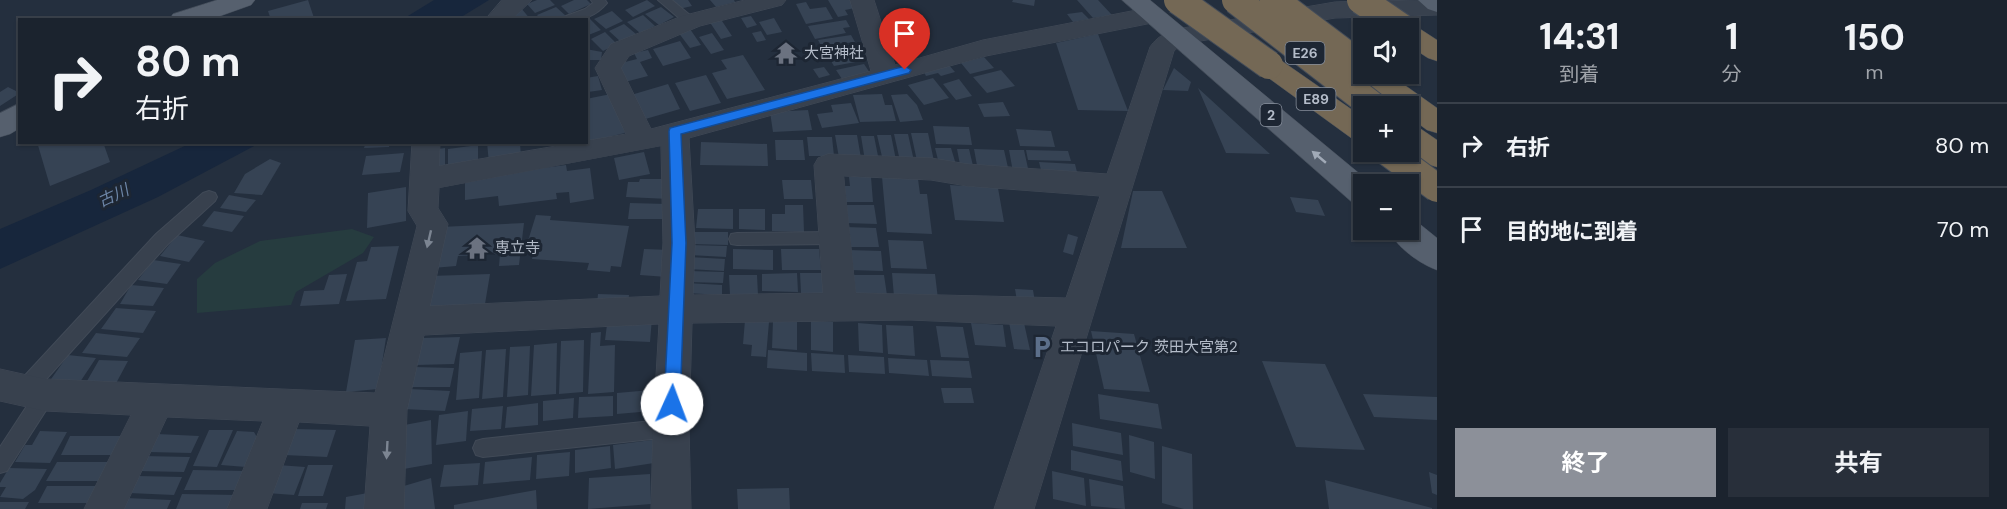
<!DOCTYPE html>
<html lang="ja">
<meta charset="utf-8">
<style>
body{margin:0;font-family:"DM Sans","Noto Sans JP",sans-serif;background:#282f3a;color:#f1f3f6;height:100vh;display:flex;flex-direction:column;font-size:22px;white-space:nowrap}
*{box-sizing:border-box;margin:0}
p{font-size:20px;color:#a0a4aa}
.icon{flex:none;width:33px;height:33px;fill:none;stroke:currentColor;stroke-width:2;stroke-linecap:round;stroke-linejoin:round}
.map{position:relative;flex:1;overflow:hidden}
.side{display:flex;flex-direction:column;background:#1b232e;width:570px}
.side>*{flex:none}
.top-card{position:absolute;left:18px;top:18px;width:570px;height:126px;border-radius:0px;box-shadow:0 2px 4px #0004,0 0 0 2px #39404a;background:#1b232e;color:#f1f3f6;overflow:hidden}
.fabs{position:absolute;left:1353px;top:18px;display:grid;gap:12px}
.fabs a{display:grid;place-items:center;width:66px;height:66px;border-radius:0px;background:#1b232e;box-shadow:0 2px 4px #0004,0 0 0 2px #39404a;font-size:30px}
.pin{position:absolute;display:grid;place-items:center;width:51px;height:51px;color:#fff;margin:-62px -26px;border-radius:50% 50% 50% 0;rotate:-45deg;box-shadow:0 0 6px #0007}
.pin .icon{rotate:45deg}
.me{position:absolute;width:66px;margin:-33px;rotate:2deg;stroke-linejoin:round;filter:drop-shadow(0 0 4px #0008)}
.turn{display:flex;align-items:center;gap:21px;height:126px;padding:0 18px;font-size:27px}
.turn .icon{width:78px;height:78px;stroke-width:2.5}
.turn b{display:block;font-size:42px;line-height:51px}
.eta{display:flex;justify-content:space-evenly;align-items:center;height:102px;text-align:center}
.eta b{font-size:36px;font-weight:700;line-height:42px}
.action{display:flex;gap:12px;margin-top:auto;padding:12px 18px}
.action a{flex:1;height:69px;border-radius:0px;background:#8c9099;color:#fff;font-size:24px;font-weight:700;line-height:69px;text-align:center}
.action a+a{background:#282f3a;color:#f1f3f6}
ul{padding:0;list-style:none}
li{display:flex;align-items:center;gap:18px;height:84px;padding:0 18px;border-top:2px solid #39404a}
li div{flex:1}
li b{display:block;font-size:22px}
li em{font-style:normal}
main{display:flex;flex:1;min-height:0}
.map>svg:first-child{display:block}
</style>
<main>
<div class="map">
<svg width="1437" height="509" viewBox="0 0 1437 509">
<rect width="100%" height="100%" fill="#242f3e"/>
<path fill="#263c3f" d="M352,229L374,237L363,253L296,292L291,305L197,313V279L215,263L260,241Z"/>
<path fill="#17263c" d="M434,0H489L458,19H403Z
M191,143H260L158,197L0,269V229L91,190Z"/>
<path fill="#364354" d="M308,0L314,18L271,20L268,11Z
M537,0H550L555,5L535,13L527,4Z
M574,0H587L591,4L569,14L561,6Z
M647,0L655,6L633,17L625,10Z
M673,0H688L692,6L679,9Z
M710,0H734L735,2L716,7Z
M828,0H850L855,8L845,10L848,15L838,17Z
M1013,0H1035L1034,6L1012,2Z
M1077,0H1098L1112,15L1093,18Z
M806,2L810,9L826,7L833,19L806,24L796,4Z
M556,7L566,16L557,20H541L537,15Z
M661,7L674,17L659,25L645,14Z
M521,8L531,20H519L512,11Z
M612,11L623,21L606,29L594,19Z
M1082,12L1089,19L1073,22L1067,14Z
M643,15L655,26L640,33L627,22Z
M751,16L757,25L747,28L741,18Z
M720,18L732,36L721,39L709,21Z
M774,18L782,32L767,35L759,22Z
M590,19L601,30L586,36V21Z
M846,20L850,27L843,28L846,33L815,39L808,26Z
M624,24L636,34L621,42L609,31Z
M690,29L701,45L690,48L678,32Z
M761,31L766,40L757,42L752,33Z
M605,32L617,44L603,51L591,39Z
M712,33L724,50L711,54L699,37Z
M1098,34L1128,111L1078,110L1056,43Z
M851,35L855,42L847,43L850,49L825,53L818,40Z
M680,41L691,58L663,66L653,49Z
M586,49L602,52L601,60H586Z
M648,50L652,58L640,62L648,76L625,82L617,64L637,59L634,53Z
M855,51L861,61L834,66L828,56Z
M743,55L765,90L727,99L712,73L727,69L721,60Z
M984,57L994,68L970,74L961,63Z
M864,64L870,73L842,79L836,70Z
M949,65L955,72L941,76L938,73L926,76L924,72Z
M824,67L830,75L819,78L813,69Z
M1174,68L1191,82L1188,91L1163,90Z
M1001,70L1015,86L987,93L973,77Z
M706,75L721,103L690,111L675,83Z
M598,76L602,90L588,92L586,78Z
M933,78L949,98L924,105L908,85Z
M959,79L972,96L956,100L943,84Z
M668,84L680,109L642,120L631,95Z
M8,87L20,93L0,106V92Z
M1198,88L1270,154L1226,153Z
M611,94L625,133L587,142L586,99Z
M882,94L885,105H892L896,121L860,122L853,95Z
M907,94L917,105L923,120L900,122L891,95Z
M1003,102L1010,116L984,117L978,104Z
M851,103L859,123L822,128L817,114L833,112L831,105Z
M808,110L812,130L773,132L770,112Z
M933,126L969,127L972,145L936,144Z
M1016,129L1051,131L1055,147L1020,146Z
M911,133H928L934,161H917Z
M894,134H908L914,161H900Z
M835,135H857L861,158H839Z
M877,135H891L896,160L883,161Z
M861,136H874L879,161H865Z
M807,137H832L834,156H809Z
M775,140H803L805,160H776Z
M37,142H103L110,162L50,186Z
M366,142H390L389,147L364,148Z
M487,142H520L521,158L489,164Z
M701,142L767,144L768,166L700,165Z
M478,145V161L448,166V149Z
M445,148V165L431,167V150Z
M935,148H951L957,168H940Z
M957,149H969L974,170H961Z
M974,149L1004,150L1009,172L978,171Z
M1009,150H1024L1029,173L1013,172Z
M1026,150L1068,151L1071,161L1028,160Z
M644,152L650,174L619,180L614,158Z
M404,153L400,172L362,175L366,156Z
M270,159L281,163L262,195L234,193L245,174Z
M1039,162L1075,164L1078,176L1042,174Z
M566,165L567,171L590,168L594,199L570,203L569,192L556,193L557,199L499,206L498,196L465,200V178Z
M849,177H871L873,202H841L840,186H850Z
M882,177L918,179L920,194H927L932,234L887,232Z
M640,179H671L669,199L626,197L628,182H639Z
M782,180H811L813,199H784Z
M950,185L998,188L1004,222L955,220Z
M406,187V221L367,228L368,193Z
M1133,191H1162L1187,248H1121Z
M229,195L256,200L246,212L220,208Z
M1290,197L1318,200L1325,216L1296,212Z
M630,203L667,204L666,219H628Z
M785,205H803L804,232L772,231V214H785Z
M844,205H874L877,224L845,223Z
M698,209H733V229L696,228Z
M739,209H765V230L739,229Z
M214,211L244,216L232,232L202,226Z
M536,215L551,216L550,220L629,226L621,267L611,266L610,272L587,270L589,263L532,259L536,245L527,244Z
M524,223L519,265L499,266L500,254L458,256L456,266L433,268L440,227Z
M846,227L876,228L879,247H848Z
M691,232H728V245L690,244Z
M1068,234L1078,237L1073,255L1063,252Z
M177,235L205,241L189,262L160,256Z
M888,240L923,241L927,269L891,268Z
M690,245L727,246L726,257L689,255Z
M399,246L386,299L346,301L357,262L367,261L371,247Z
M644,249L670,250L667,277L640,275Z
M733,249L773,250V270L733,269Z
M781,249H819L821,270H782Z
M848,250L881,251L883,271L850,270Z
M689,257L725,259L724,271L688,269Z
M153,260L181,264L167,284L138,280Z
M688,271L724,272L723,283L688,282Z
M797,273L798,292L762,291V274Z
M800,273H824L825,293H801Z
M892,273L935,274L938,299L894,297Z
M347,274L339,304L300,306L304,291L324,290L329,275Z
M490,274L484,310L423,312L430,276Z
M729,275H757L758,295H730Z
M851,275H884L887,295H853Z
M687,283L722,285V295L686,293Z
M131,285L164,288L153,306L120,304Z
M1015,289L1033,290L1035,302L1017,301Z
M598,294L629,295L628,304H597Z
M116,308L156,311L143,333L101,329Z
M608,317L652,318L650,342L605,340Z
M745,320L769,322L766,357L751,356L752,345L743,344Z
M773,320L797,322V350L772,348Z
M811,321L833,322V352L811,350Z
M1009,322L1024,323L1030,350L1014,349Z
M858,323L882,325L883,353L859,351Z
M971,323L1003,325L1006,347L975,345Z
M886,325L913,326L915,356L888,354Z
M936,326L963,327L969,358L941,357Z
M1091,331L1134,334L1150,392L1104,389Z
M601,332L600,346L615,345L614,392L588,394L591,333Z
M96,333L140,338L127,357L82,353Z
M460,337L454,364L416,365L422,338Z
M386,338L378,389L346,392L355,340Z
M584,340L583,392L559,394L561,341Z
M557,343L556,394L531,396L534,345Z
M530,346L528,395L507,397L510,347Z
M506,349L503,397L482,399L486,350Z
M768,350L807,353V371L767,368Z
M482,351L479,398L456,400L460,353Z
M811,353L844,355L845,373L812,371Z
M68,355L96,358L78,385L49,382Z
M848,355L884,357L885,374L849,372Z
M888,358L927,360L929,376L889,373Z
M99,360L128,361L113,389L83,388Z
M930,360L969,361L972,378L932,376Z
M1262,361L1325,364L1365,450L1296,447Z
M414,367L454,368L450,387H409Z
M941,388H971L974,403H944Z
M409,389L450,391L445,411L403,409Z
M651,390L652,411L617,414V393Z
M1098,394L1158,404L1162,429L1100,419Z
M1363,394L1437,397V420L1374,417Z
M613,396V416L578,418L579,397Z
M574,398L573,418L543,421V401Z
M538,403V425L505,428L507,407Z
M503,406L501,429L470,431L472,409Z
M468,411L466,441L436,445L439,415Z
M431,420L432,464L398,470L399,426Z
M1072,423L1121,433L1123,455L1073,446Z
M294,429L336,430L327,457L284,455Z
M209,430H233L217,467L193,466Z
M40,431L67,432L50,463L15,462L25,445H32Z
M237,431L254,432L258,439L246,467L221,465Z
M157,434L199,436L191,453L148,452Z
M1129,435L1154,442L1155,479L1130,472Z
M70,436H125L116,455H61Z
M652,440L654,463L615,469L613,445Z
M610,446L611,468L575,473V450Z
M1162,446L1192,454L1193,509H1184L1162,503Z
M1071,450L1121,461L1123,481L1071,470Z
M570,452L569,476L536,479L537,455Z
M144,456L190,457L184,472L138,471Z
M532,457L530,480L483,484L485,462Z
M57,462H110L101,481H46Z
M480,463L478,485L440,487L444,465Z
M278,465L305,467L294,495L267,493Z
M308,465H333L323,496H298Z
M9,468L47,469L35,490L23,499L0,497L6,487H0V483Z
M193,470L246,471L238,490H184Z
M1052,471L1084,478L1086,506L1053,499Z
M1429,472L1437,475V495L1432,493Z
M650,474L651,504L588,509L589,478Z
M138,476L182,477L174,495L129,493Z
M431,478L435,509H399L397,488Z
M1089,479L1123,486L1125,509L1091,506Z
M1325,480L1432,508V509H1329Z
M47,486H97L89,503H38Z
M789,488L790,509H738L737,489Z
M536,490L537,509H454V505Z
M373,492L372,509H345L346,497Z
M182,494L236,495L230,509H176Z
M126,498L171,500L167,509H121Z
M0,502H29L25,509H0Z
M302,503H328L326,509H300Z"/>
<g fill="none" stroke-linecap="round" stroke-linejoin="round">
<g stroke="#414a57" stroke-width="2">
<path id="service" d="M591,0H605L607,3C595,17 583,20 565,20L566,16L585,9L593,3Z
M658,0H672L697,21L691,25L686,24Z
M209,191L215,193L217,197L215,201L168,244L31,396L24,398L17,396L15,390L17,384L156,234L203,193Z
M836,232L842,233L844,238L842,243L836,244L737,245L731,244L729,239L731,234L737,233Z
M45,387L52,389L54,395L52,401L7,471L0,473V447L38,389Z
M671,419L678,422L681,428L678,434L671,437L483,457L476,455L473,448L476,441L483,439Z"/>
</g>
<g stroke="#414a57" stroke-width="1">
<path id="minor" d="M502,0H532L511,20H485Z
M745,0H786L782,5L700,26L629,56L621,68L651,129L871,71L850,0H874L895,65L983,40L1152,7L1161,10L1164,15L1161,20L1152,23L986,56L689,138L695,243L693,295L823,293L814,165L818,158L828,154L931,158L967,164L1107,174L1150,47C1158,35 1172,28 1186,31L1190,37L1174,51L1034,509H994L1056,326L910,320L692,323L689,428L691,509H651L653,428L659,324L424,335L407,410L404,509H364L370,426L299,422L267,509H227L263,421L167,417L124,509H84L131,415L45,411L0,401V369L45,379L375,393L417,226L408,211L412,142H440L439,166L626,134L595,68L611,44L682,16ZM661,146L663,243L660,296L430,306L448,224L438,208L439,188ZM844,176L931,180L967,186L1100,196L1066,298L856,293Z"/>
</g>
<g stroke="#414a57" stroke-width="1">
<path id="tertiary" d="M1437,0V15L1335,18L1177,45L1168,43L1164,37L1168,31L1177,29L1335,2Z"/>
</g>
<g stroke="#414a57" stroke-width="1">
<path id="primary" d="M217,0H255L251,5L209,20H169L173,14Z
M1122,0H1150L1372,184H1364V207L1353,203Z
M1418,0H1437V12L1428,9Z
M20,103V128L10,134L0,137V113Z
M1408,219L1416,221L1437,238V270C1420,264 1396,247 1389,230H1408Z"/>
</g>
<g stroke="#434c59" stroke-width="1">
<path id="motorway" d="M1408,25L1417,27L1437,40V61L1428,58L1408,45V28H1398Z
M1269,56L1279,59L1364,118V143L1354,140L1259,71L1255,65L1259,59Z
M1364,67V74H1389L1437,108V133L1427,130L1408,116V106H1396L1361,80L1357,74Z
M1408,124L1418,127L1437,140V167L1426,164L1408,150Z"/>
</g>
<use href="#service" fill="#38414e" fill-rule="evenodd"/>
<use href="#minor" fill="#38414e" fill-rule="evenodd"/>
<use href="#tertiary" fill="#38414e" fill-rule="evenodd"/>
<use href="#primary" fill="#56606e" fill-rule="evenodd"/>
<use href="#motorway" fill="#746855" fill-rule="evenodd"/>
<g stroke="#434c59" stroke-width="30" stroke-linecap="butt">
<path id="motorway-bridge" d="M1178,0L1269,65
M1236,0L1373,106
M1274,0L1364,68
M1361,0L1402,28
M1388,152L1437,188"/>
</g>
<use href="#motorway-bridge" stroke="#746855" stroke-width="28"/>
</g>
<defs><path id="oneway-solid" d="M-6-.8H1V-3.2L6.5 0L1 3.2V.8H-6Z" transform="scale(1.5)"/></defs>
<use fill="#a1aab7" href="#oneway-solid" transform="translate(1319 157) rotate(-140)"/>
<g fill="#7c8592">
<use href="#oneway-solid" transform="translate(429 239) rotate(103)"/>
<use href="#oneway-solid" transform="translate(387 450) rotate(93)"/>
</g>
<path fill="#1a73e8" stroke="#114b97" stroke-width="1.5" d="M905,66L911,70L909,73L681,134L686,243L680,404L678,409L672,411L667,409L664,404L672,243L669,131L670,128Z"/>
<defs>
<g id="temple-bare" transform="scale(1.8)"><path d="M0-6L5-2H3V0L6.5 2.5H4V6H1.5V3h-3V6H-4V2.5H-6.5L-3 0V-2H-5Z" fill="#6b7280" stroke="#1d2633" stroke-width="2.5" paint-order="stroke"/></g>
<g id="parking-bare" transform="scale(1.8)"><path d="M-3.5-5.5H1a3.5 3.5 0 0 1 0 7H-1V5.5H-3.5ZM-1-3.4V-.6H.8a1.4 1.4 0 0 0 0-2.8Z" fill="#5c6f8a" stroke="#1d2633" stroke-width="2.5" paint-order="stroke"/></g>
</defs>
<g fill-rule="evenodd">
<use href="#temple-bare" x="786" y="53"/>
<use href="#temple-bare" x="477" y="248"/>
<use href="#parking-bare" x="1042" y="347"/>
</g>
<g text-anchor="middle" stroke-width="6" stroke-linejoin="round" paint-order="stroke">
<g fill="#1d2633" stroke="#878f9c" stroke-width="1.5">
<rect x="1285.5" y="42" width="39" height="22" rx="4.5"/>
<rect x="1296.5" y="88" width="39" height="22" rx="4.5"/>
<rect x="1260.5" y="104" width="21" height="22" rx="4.5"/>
</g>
<g font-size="14" font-weight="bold" fill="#b4bcc9">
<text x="1305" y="58">E26</text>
<text x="1316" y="104">E89</text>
<text x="1271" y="120">2</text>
</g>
<g font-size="15" fill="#b4bcc9" stroke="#1d2633" text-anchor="start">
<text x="804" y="58">大宮神社</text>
<text x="495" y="253">専立寺</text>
<text x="1060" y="352">エコロパーク 茨田大宮第2</text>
</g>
<g font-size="16" font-style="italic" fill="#6d86a8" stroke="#1d2633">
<text transform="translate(113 195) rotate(-25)" y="6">古川</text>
</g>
</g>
</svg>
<div class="fabs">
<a><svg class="icon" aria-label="sound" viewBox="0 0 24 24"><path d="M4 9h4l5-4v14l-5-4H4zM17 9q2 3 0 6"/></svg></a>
<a>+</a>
<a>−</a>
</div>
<div class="pin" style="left:905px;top:70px;background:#d93025"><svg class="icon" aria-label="arrive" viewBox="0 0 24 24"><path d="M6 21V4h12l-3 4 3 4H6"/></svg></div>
<svg class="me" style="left:672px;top:404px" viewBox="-20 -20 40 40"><circle r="19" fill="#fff"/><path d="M0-13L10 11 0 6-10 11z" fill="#1a73e8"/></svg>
<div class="top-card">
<div class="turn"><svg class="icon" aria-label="right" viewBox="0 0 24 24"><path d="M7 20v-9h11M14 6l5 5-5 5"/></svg><div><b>80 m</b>右折</div></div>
</div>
</div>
<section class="side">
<div class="eta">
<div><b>14:31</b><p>到着</p></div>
<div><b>1</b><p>分</p></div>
<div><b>150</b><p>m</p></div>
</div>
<ul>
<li><svg class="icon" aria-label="right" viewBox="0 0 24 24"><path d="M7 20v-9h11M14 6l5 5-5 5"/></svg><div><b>右折</b></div><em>80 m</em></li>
<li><svg class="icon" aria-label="arrive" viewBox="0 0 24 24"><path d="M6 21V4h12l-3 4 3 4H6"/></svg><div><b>目的地に到着</b></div><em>70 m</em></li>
</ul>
<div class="action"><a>終了</a><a>共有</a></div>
</section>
</main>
